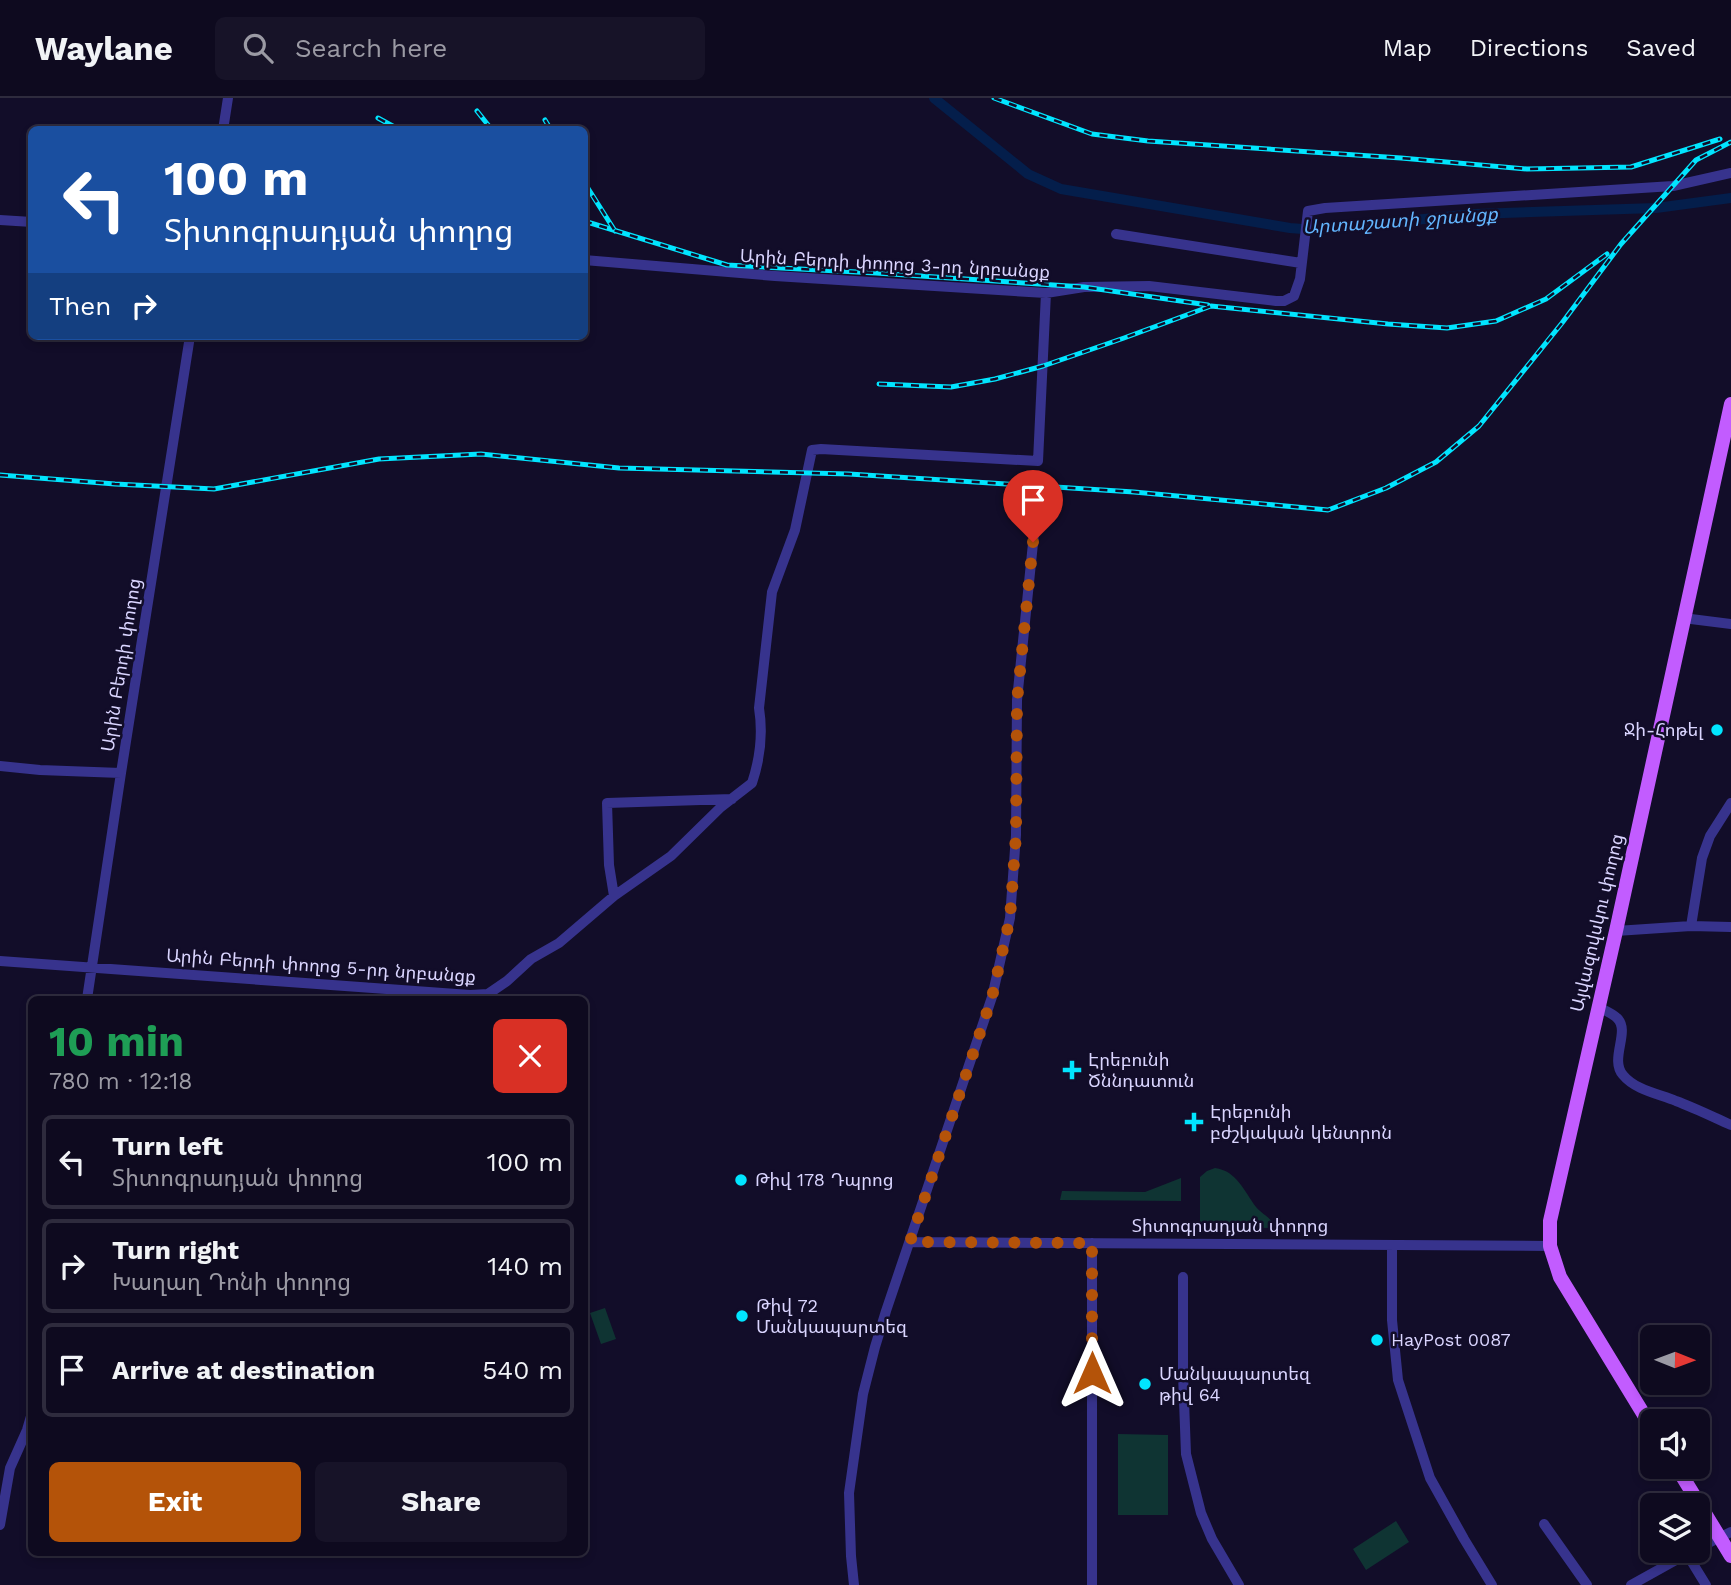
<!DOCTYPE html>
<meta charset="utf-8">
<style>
body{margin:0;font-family:"Work Sans","Noto Sans Armenian",sans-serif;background:#171328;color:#f1f3f6;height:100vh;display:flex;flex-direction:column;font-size:26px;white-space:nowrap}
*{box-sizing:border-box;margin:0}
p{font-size:23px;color:#9b9aa4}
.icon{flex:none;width:38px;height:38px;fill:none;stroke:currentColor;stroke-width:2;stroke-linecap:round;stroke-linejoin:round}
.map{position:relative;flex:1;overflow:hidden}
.side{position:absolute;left:28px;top:898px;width:560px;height:560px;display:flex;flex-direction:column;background:#0e0a1f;border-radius:10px;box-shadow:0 4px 10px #0003,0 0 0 2px #2e2b3d}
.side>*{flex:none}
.top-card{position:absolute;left:28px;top:28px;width:560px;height:214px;border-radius:10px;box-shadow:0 4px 10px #0003,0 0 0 2px #2e2b3d;background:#1a4fa0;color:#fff;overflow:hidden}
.needle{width:46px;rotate:91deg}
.controls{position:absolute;left:1640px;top:1227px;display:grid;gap:14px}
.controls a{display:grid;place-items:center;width:70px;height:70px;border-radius:10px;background:#0e0a1f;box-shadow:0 4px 10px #0003,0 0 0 2px #2e2b3d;font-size:35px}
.pin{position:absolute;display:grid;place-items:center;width:60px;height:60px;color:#fff;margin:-72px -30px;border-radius:50% 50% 50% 0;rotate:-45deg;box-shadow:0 0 7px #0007}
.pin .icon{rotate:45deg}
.me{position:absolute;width:77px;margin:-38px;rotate:0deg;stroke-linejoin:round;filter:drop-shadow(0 0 5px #0008)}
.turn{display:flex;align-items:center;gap:24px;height:147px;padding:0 21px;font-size:32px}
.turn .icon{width:91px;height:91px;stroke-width:2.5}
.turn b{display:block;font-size:49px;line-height:60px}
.then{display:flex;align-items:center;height:66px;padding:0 21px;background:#0003;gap:14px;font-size:26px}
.round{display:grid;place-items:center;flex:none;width:74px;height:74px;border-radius:10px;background:#171328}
.overview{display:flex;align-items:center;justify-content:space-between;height:119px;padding:0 21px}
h1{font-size:42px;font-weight:700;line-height:52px;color:#1e9e55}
.action{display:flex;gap:14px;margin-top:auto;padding:14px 21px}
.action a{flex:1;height:80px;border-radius:10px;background:#b45309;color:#fff;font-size:28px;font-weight:700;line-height:80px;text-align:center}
.action a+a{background:#171328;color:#f1f3f6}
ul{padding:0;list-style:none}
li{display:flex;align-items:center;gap:21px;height:94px;margin:0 14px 10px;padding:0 7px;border:4px solid #2e2b3d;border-radius:10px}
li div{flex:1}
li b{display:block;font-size:26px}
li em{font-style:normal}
header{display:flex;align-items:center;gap:42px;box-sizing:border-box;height:98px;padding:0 35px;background:#0e0a1f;border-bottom:2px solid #2e2b3d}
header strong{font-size:33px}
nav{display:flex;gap:38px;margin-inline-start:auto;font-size:24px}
.search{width:490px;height:63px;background:#171328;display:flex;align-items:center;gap:18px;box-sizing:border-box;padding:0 24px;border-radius:10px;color:#9b9aa4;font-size:26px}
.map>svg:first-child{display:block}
</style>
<header>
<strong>Waylane</strong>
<div class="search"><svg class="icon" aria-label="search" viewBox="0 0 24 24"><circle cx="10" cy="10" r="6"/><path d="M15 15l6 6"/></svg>Search here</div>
<nav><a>Map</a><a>Directions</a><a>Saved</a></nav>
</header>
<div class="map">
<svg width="1731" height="1487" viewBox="0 0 1731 1487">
<rect width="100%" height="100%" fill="#120d29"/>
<path fill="#0f3433" d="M1215,1070C1237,1073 1244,1093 1256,1109C1261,1115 1268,1118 1273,1125L1271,1130L1200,1129V1079L1207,1073Z
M1181,1080V1103L1060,1102L1062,1093L1145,1094Z
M605,1210L616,1241L601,1246L590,1215Z
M1118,1336L1168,1337V1417H1118Z
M1396,1423L1409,1444L1366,1472L1353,1451Z"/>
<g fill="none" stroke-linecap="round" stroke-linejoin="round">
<path stroke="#041e4b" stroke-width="10" d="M934,0L1028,76L1061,91L1290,130L1315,132L1474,116L1656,110L1731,100"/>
<path stroke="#37338d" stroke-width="10" d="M223,32L228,0
M0,122L32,124
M1116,136L1301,165
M584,162L775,178L1046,195L1084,189L1149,188L1276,203H1284L1294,198L1300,181L1308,113L1325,110L1673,88L1731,75
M1683,520L1731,526
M0,668L40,672L121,675
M614,798L609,767L607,705L732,701
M1691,828L1702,760L1710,738L1731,705
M1616,833L1691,828L1731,829
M0,863L470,897L488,896L507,883L531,861L559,845L614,798L671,758L721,709L752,685C760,661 763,635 759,610L772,494L795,432L812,352L821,351L1038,363L1046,195
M87,901L121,675L190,238
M1598,909C1604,912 1612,915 1617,920C1631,933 1609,961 1623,977C1635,992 1659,996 1676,1003C1695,1010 1713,1019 1731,1027
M910,1144L1550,1148
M1092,1145V1487
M1392,1147V1222L1398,1282L1430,1380L1464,1441L1492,1487
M1183,1179V1276L1186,1356L1201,1415L1212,1441L1239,1487
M1544,1426L1587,1487
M0,1427L10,1370L27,1332L32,1315
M1698,1450L1731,1434
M1687,1456L1706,1487
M854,1487L851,1458L849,1395L863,1296L875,1249L886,1213L992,899L1010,820L1016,737L1017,602L1036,416
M1631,1487L1694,1452"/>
<path stroke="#c25cff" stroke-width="14" d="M1652,1330L1560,1179L1550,1148V1123L1616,833L1731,306
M1676,1368L1731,1458"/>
<g stroke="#01e5ff" stroke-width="5">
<path id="rail" d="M994,0L1092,36L1148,43L1401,60L1527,71L1631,69L1720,41
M477,13L492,32
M378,20L400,32
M545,22L551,32
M584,84L615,133
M584,123L727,167L876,175L1084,189L1208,207
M879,286L951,289L995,281L1043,268L1124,240L1211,208L1388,226L1447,230L1496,223L1546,201L1607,156
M0,377L115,386L214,391L379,361L481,356L619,370L849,376L1134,394L1328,412L1386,390L1436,364L1479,328L1562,225L1621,146L1696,62L1731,44"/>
</g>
<use href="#rail" stroke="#120d29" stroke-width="2.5" stroke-dasharray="8" stroke-linecap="butt"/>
</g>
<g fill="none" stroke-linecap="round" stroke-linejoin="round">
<path stroke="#b45309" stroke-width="12" stroke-dasharray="0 21.6" d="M1033,444L1017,603L1016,737L1010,820L992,899L910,1144L1092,1145V1275"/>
</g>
<g fill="#01e5ff" stroke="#120d29" stroke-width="2.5">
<circle cx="1717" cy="632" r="7"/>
<path d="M1068.5 961.5h7v7h7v7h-7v7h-7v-7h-7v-7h7z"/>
<path d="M1190.5 1013.5h7v7h7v7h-7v7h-7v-7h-7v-7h7z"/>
<circle cx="741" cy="1082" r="7"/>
<circle cx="742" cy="1218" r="7"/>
<circle cx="1377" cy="1242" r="7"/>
<circle cx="1145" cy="1286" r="7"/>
</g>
<g text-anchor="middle" stroke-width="5" stroke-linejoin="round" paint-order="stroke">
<g font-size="18" fill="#dad5ff" stroke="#120d29">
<text transform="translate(895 166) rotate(3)" y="6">Արին Բերդի փողոց 3-րդ նրբանցք</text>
<text transform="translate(121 567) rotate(-81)" y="6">Արին Բերդի փողոց</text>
<text transform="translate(1597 825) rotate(-77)" y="6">Այվազովսկու փողոց</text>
<text transform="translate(321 868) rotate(4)" y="6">Արին Բերդի փողոց 5-րդ նրբանցք</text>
<text x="1230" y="1134">Տիտոգրադյան փողոց</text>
</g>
<g font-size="18" fill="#dad5ff" stroke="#120d29" text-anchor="start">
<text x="1703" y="638" text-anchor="end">Ջի-Հոթել</text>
<text x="1088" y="968">Էրեբունի<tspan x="1088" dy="21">Ծննդատուն</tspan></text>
<text x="1210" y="1020">Էրեբունի<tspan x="1210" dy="21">բժշկական կենտրոն</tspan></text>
<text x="755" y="1088">Թիվ 178 Դպրոց</text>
<text x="756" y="1214">Թիվ 72<tspan x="756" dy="21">Մանկապարտեզ</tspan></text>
<text x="1391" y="1248">HayPost 0087</text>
<text x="1159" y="1282">Մանկապարտեզ<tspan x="1159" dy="21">թիվ 64</tspan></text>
</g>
<g font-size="19" font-style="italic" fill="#63b6ff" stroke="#120d29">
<text transform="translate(1400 122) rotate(-4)" y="7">Արտաշատի ջրանցք</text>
</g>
</g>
</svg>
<div class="controls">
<a><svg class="needle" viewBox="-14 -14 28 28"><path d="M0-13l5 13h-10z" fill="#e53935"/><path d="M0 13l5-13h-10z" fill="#9b9aa4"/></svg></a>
<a><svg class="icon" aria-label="sound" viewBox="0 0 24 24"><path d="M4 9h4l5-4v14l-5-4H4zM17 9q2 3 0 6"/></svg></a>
<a><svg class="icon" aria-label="layers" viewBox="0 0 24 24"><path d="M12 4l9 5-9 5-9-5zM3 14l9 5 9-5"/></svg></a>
</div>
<div class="pin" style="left:1033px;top:444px;background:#d93025"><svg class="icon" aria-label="arrive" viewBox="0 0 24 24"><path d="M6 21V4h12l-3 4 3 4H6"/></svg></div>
<svg class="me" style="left:1092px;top:1275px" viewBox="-20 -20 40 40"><path d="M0-17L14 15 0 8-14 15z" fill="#b45309" stroke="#fff" stroke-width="4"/></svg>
<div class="top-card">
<div class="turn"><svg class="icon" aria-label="left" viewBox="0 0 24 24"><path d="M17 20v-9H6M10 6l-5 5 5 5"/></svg><div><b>100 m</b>Տիտոգրադյան փողոց</div></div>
<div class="then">Then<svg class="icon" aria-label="right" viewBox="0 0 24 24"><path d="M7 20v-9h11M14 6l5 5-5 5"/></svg></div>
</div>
<section class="side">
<div class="overview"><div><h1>10 min</h1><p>780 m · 12:18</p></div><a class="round" style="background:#d93025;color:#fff"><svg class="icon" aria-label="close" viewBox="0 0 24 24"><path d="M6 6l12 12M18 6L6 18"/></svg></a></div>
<ul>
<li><svg class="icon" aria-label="left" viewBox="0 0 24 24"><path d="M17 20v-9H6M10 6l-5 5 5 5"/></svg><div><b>Turn left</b><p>Տիտոգրադյան փողոց</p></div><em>100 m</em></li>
<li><svg class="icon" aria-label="right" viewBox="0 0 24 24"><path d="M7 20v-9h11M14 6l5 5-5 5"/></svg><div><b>Turn right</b><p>Խաղաղ Դոնի փողոց</p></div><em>140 m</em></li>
<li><svg class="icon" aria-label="arrive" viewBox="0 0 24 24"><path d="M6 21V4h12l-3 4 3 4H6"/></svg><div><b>Arrive at destination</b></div><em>540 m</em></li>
</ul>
<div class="action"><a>Exit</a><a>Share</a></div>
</section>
</div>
